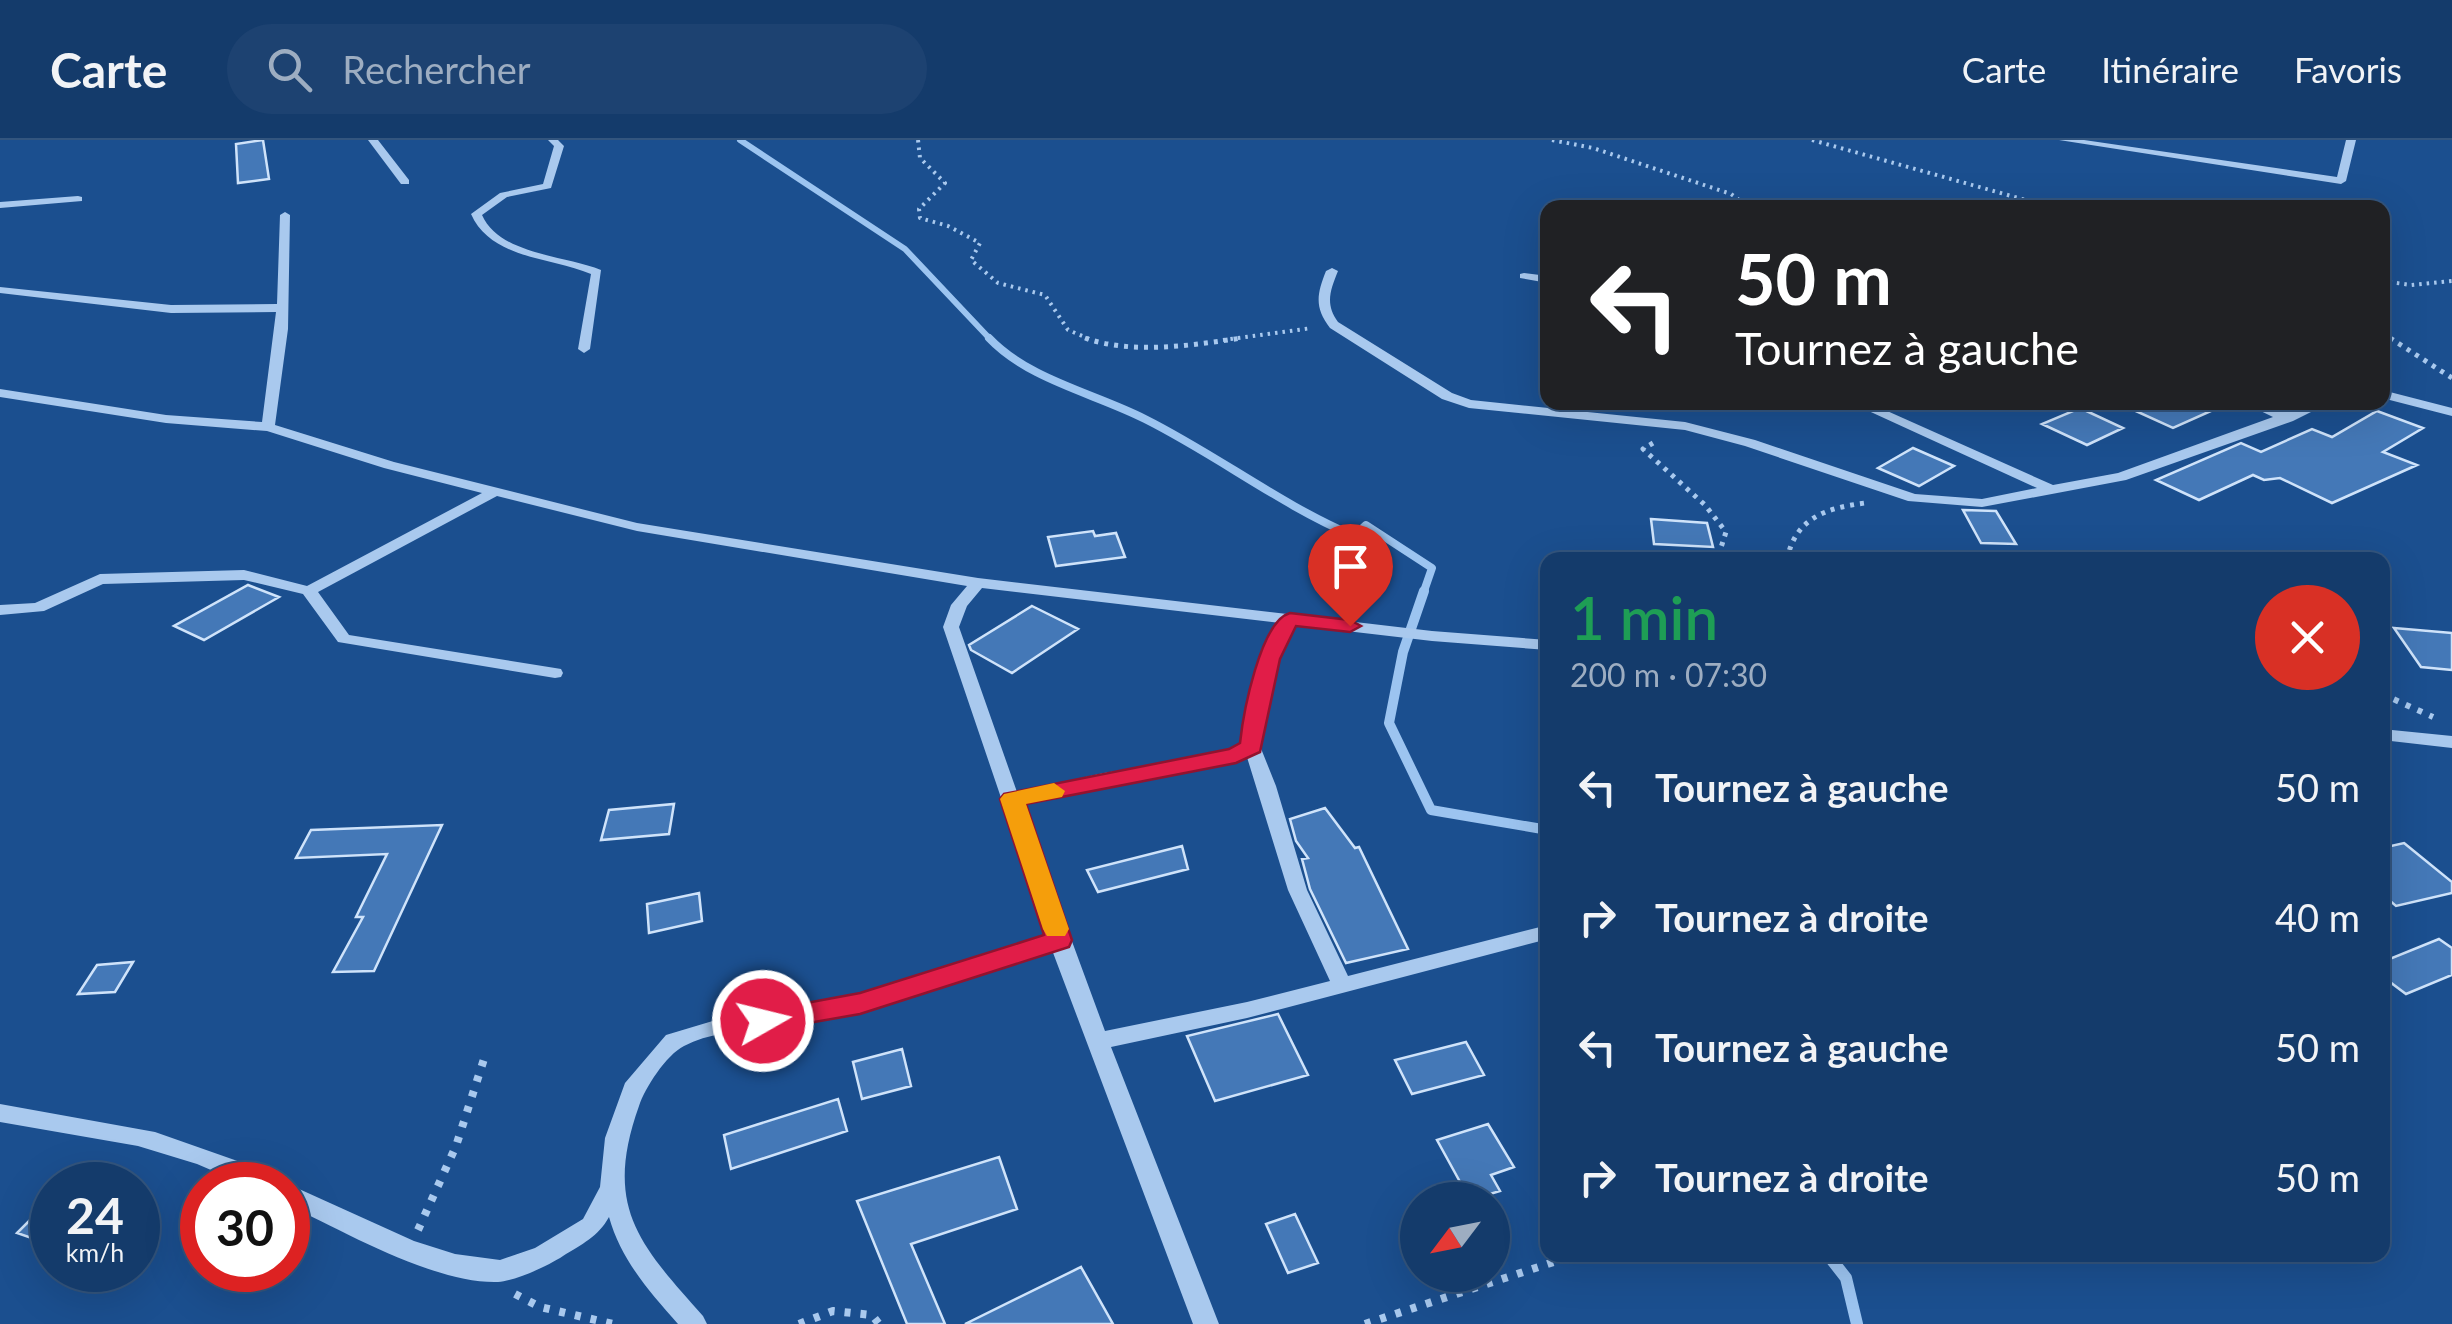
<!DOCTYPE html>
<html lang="fr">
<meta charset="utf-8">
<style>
body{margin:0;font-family:Lato,sans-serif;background:#1d4271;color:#f1f3f6;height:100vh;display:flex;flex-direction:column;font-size:38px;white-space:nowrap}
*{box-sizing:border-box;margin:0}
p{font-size:32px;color:#9dadc1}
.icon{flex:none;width:55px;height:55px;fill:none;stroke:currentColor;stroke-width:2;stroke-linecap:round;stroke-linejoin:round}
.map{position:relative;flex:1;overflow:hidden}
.sheet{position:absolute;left:1540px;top:412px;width:850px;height:710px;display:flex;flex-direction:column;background:#143b6b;border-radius:20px;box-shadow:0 10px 40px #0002,0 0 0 2px #33557e}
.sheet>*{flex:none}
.top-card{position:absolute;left:1540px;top:60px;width:850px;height:210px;border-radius:20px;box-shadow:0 10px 40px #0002,0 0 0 2px #33557e;background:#202124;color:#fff;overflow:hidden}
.needle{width:65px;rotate:238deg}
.buttons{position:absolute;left:1400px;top:1042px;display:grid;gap:20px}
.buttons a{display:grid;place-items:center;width:110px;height:110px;border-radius:50%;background:#143b6b;box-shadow:0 10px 40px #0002,0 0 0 2px #33557e;font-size:50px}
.speed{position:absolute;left:30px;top:1022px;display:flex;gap:20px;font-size:50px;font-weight:700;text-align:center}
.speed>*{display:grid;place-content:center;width:130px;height:130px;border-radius:50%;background:#143b6b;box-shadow:0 10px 40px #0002,0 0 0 2px #33557e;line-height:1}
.speed small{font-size:25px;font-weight:400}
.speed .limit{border:15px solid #d22;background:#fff;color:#111}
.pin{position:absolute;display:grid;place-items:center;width:85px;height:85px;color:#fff;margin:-102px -42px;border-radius:50% 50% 50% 0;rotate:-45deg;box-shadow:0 0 10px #0007}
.pin .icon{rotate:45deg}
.me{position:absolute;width:110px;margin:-55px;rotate:82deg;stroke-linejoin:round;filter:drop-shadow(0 0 8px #0008)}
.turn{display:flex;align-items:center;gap:35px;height:210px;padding:0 30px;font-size:45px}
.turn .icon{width:130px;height:130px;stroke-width:2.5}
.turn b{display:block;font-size:70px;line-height:85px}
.round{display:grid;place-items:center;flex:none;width:105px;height:105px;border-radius:52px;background:#1d4271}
.overview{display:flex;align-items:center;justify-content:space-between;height:170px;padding:0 30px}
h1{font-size:60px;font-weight:600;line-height:75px;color:#1e9e55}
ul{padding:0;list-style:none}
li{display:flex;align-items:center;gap:30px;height:130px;padding:0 30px}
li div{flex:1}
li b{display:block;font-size:38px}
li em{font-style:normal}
header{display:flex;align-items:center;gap:60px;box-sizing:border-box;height:140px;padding:0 50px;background:#143b6b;border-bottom:2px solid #33557e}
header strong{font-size:48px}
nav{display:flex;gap:55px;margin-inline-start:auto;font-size:35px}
.search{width:700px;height:90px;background:#1d4271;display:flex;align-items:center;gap:25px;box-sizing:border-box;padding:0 35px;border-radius:55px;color:#9dadc1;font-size:38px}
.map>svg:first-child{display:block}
</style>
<header>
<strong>Carte</strong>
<div class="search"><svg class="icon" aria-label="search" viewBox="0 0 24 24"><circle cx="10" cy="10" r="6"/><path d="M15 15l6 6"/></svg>Rechercher</div>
<nav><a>Carte</a><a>Itinéraire</a><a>Favoris</a></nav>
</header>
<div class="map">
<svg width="2452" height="1184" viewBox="0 0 2452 1184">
<rect width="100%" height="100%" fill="#1b4f8f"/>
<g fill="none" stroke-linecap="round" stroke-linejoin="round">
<path stroke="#9cc4f0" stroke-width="6" d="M740,0L905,109L991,200"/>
<path stroke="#9cc4f0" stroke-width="8" d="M989,198C1029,240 1094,253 1145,279C1217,315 1281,365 1354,396L1366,385L1432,428L1423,454"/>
<path stroke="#9cc4f0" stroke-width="10" d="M1424,451L1403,512L1389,583L1431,670L1548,690"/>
<path stroke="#9cc4f0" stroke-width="12" d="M1828,1115L1846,1138L1857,1184"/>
</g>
<path fill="#4478b7" stroke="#cfe3fa" stroke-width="2.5" d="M263,0L269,39L238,43L236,4Z
M2116,262H2231L2173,288Z
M2080,268L2123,288L2087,305L2042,284Z
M2377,271L2423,288L2383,312L2417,325L2332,363L2280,338L2264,340L2253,335L2199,360L2156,340L2241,303L2261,312L2312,289L2332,297Z
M1913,308L1954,326L1919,346L1878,328Z
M1963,370L1996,371L2016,404L1981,403Z
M1651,379L1707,383L1713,407L1654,404Z
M1093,391L1095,396L1116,393L1125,417L1056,426L1048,397Z
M248,445L279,457L204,500L174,486Z
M1032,466L1078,489L1012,533L971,510L969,505Z
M2394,488L2452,493V530L2421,527Z
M674,664L669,694L601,700L609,670Z
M1325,668L1355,708L1359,707L1408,809L1346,823L1310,749L1302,719L1308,718L1296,701L1290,679Z
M442,685L374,831L333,832L363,777H356L387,714L296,718L311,690Z
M2404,703L2452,742V753L2396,766L2382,754V708Z
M1182,706L1188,729L1098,752L1087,730Z
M699,753L702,781L649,793L647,764Z
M2439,799L2452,808V835L2406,854L2382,836V822Z
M133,822L115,852L78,854L97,825Z
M1278,874L1308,935L1215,961L1187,896Z
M1466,902L1484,935L1412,954L1395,920Z
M902,909L911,946L862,959L853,922Z
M838,959L847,991L731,1029L724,995Z
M1488,984L1514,1027L1491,1035L1500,1051L1470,1060L1437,1000Z
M999,1017L1017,1069L911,1104L945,1184H907L857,1061Z
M52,1058V1105L17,1093Z
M1295,1074L1318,1123L1288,1133L1266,1084Z
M1081,1127L1113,1184H965Z"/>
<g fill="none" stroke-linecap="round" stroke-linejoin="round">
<path stroke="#a9c9ee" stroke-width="4" stroke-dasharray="2.5 5" stroke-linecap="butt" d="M918,0L920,18L945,43L919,69L920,78L948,86L980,103L971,120L998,143L1045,155L1068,190L1092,200
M1552,0L1593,8L1731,54L1750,68
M1812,0L2054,68
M2382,141L2411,145L2452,141
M2382,193L2393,200
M1223,200L1312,188"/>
<path stroke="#a9c9ee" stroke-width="5" stroke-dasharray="4 6" stroke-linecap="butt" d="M1085,198C1133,215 1193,205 1242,198
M2390,198L2452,238
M1653,303L1643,309L1705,365L1726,392L1717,420
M1787,420C1795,378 1826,368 1865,363"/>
<path stroke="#a9c9ee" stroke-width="6" stroke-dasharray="5 8" stroke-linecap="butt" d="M2382,554L2433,577"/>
<path stroke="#a9c9ee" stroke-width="8" stroke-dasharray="6 10" stroke-linecap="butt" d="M418,1090L456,1006L484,919
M515,1154L540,1167L613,1184
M799,1184L833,1171L872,1175L879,1184
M1365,1184L1575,1115"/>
<path fill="#a9c9ee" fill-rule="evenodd" d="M368,0H378L409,40V44H401Z
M548,0H558L564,6L551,48L507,57L482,75C500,115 564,115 601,130L590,209L584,213L578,209L591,134C550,117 491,119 471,74L500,53L543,44L554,6Z
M2059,0H2084L2337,37L2346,0H2356L2346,41L2341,44Z
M78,56L82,57V61L0,68V62Z
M285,72L290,75L288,189L275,285L394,322L637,383L978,438L1432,491L1548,500V510L1432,501L1295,485L1277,519L1263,571L1260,606L1276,646L1307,750L1348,836L1548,785V799L1247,878L1111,907L1219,1184H1193L1052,810C970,836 888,867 804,884C765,892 720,887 684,906C666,915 645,948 639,966C603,1067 639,1104 703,1176L707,1184H678C649,1151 621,1120 609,1077C598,1097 582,1104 563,1116C548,1126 515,1141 498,1142C435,1144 345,1092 288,1065V1045H285L288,1044L414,1101L455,1114L500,1120L535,1108L583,1079L600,1047L605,998L625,943L666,895L726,877L800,869L860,855L1048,796L943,487L951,465L967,446L637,391L497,356L318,452L349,495L555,528L561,529L563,533L561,537L555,538L338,502L303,454L244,440L103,444L44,471L0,475V465L35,463L100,434L244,430L307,446L482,353L384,328L267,291L166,283L0,257V249L166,275L262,282L276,172L171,173L0,153V147L171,165L277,164L280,75ZM982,448L1280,483C1259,522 1247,559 1242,603L1210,616L1104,633L1017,652L959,487L967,466ZM1246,614L1288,750L1330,841L1247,862L1105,891L1021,663L1104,645L1214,627Z
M1332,128L1338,131C1330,151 1325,164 1338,182L1452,253L1471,260L1685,282L1755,300L1915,354L1982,359L2037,348L1849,262H1867L2053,345L2118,333L2273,277L2242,262H2261L2285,272L2311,262H2331L2293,281L2126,340L1982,367L1908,361L1745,306L1685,290L1469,268L1442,259L1330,188C1314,167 1317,154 1326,131Z
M1524,133L1548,136V143L1520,138V134Z
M2382,250L2452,268V276L2382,258Z
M2382,589L2452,596V608L2382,600Z
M0,964L155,992L246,1024L277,1038L281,1045H246L197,1024L138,1006L0,982Z"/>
</g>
<path fill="#e11d48" stroke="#92132f" stroke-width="2.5" d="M1290,473L1350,480L1361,486L1350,492L1296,486L1280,519L1260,612L1236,623L1026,664L1072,800L1069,807L860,874L763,891L753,888L749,881L753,873L860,853L1044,795L1000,659L1004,654L1229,609L1240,603C1243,575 1260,481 1290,473Z"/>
<path fill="#f59e0b" d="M1054,643L1065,651L1062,657L1026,664L1069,789L1065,796H1047L1043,789L1000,659L1004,654Z"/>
</svg>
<div class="buttons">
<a><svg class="needle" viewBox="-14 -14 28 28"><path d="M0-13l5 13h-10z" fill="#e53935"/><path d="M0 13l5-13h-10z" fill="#9dadc1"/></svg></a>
</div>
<div class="speed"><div>24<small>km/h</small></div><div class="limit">30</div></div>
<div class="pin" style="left:1350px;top:486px;background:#d93025"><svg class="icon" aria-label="arrive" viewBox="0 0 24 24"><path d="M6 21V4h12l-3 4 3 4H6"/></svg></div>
<svg class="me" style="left:763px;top:881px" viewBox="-20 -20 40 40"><circle r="17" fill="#e11d48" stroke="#fff" stroke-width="3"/><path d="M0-11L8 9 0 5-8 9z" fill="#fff"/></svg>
<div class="top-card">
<div class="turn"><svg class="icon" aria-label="left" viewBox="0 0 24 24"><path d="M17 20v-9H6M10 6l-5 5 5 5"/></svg><div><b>50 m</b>Tournez à gauche</div></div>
</div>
<section class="sheet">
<div class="overview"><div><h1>1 min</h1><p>200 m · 07:30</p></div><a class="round" style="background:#d93025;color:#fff"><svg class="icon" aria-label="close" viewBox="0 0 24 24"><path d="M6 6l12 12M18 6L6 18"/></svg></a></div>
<ul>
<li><svg class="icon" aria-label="left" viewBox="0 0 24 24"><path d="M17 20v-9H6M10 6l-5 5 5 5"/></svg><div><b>Tournez à gauche</b></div><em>50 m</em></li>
<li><svg class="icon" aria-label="right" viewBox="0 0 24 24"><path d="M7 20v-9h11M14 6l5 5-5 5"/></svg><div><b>Tournez à droite</b></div><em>40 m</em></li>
<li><svg class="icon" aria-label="left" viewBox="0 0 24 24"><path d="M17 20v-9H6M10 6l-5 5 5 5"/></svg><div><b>Tournez à gauche</b></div><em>50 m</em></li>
<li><svg class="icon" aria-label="right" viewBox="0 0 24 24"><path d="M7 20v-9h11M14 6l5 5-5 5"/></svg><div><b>Tournez à droite</b></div><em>50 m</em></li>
</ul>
</section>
</div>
